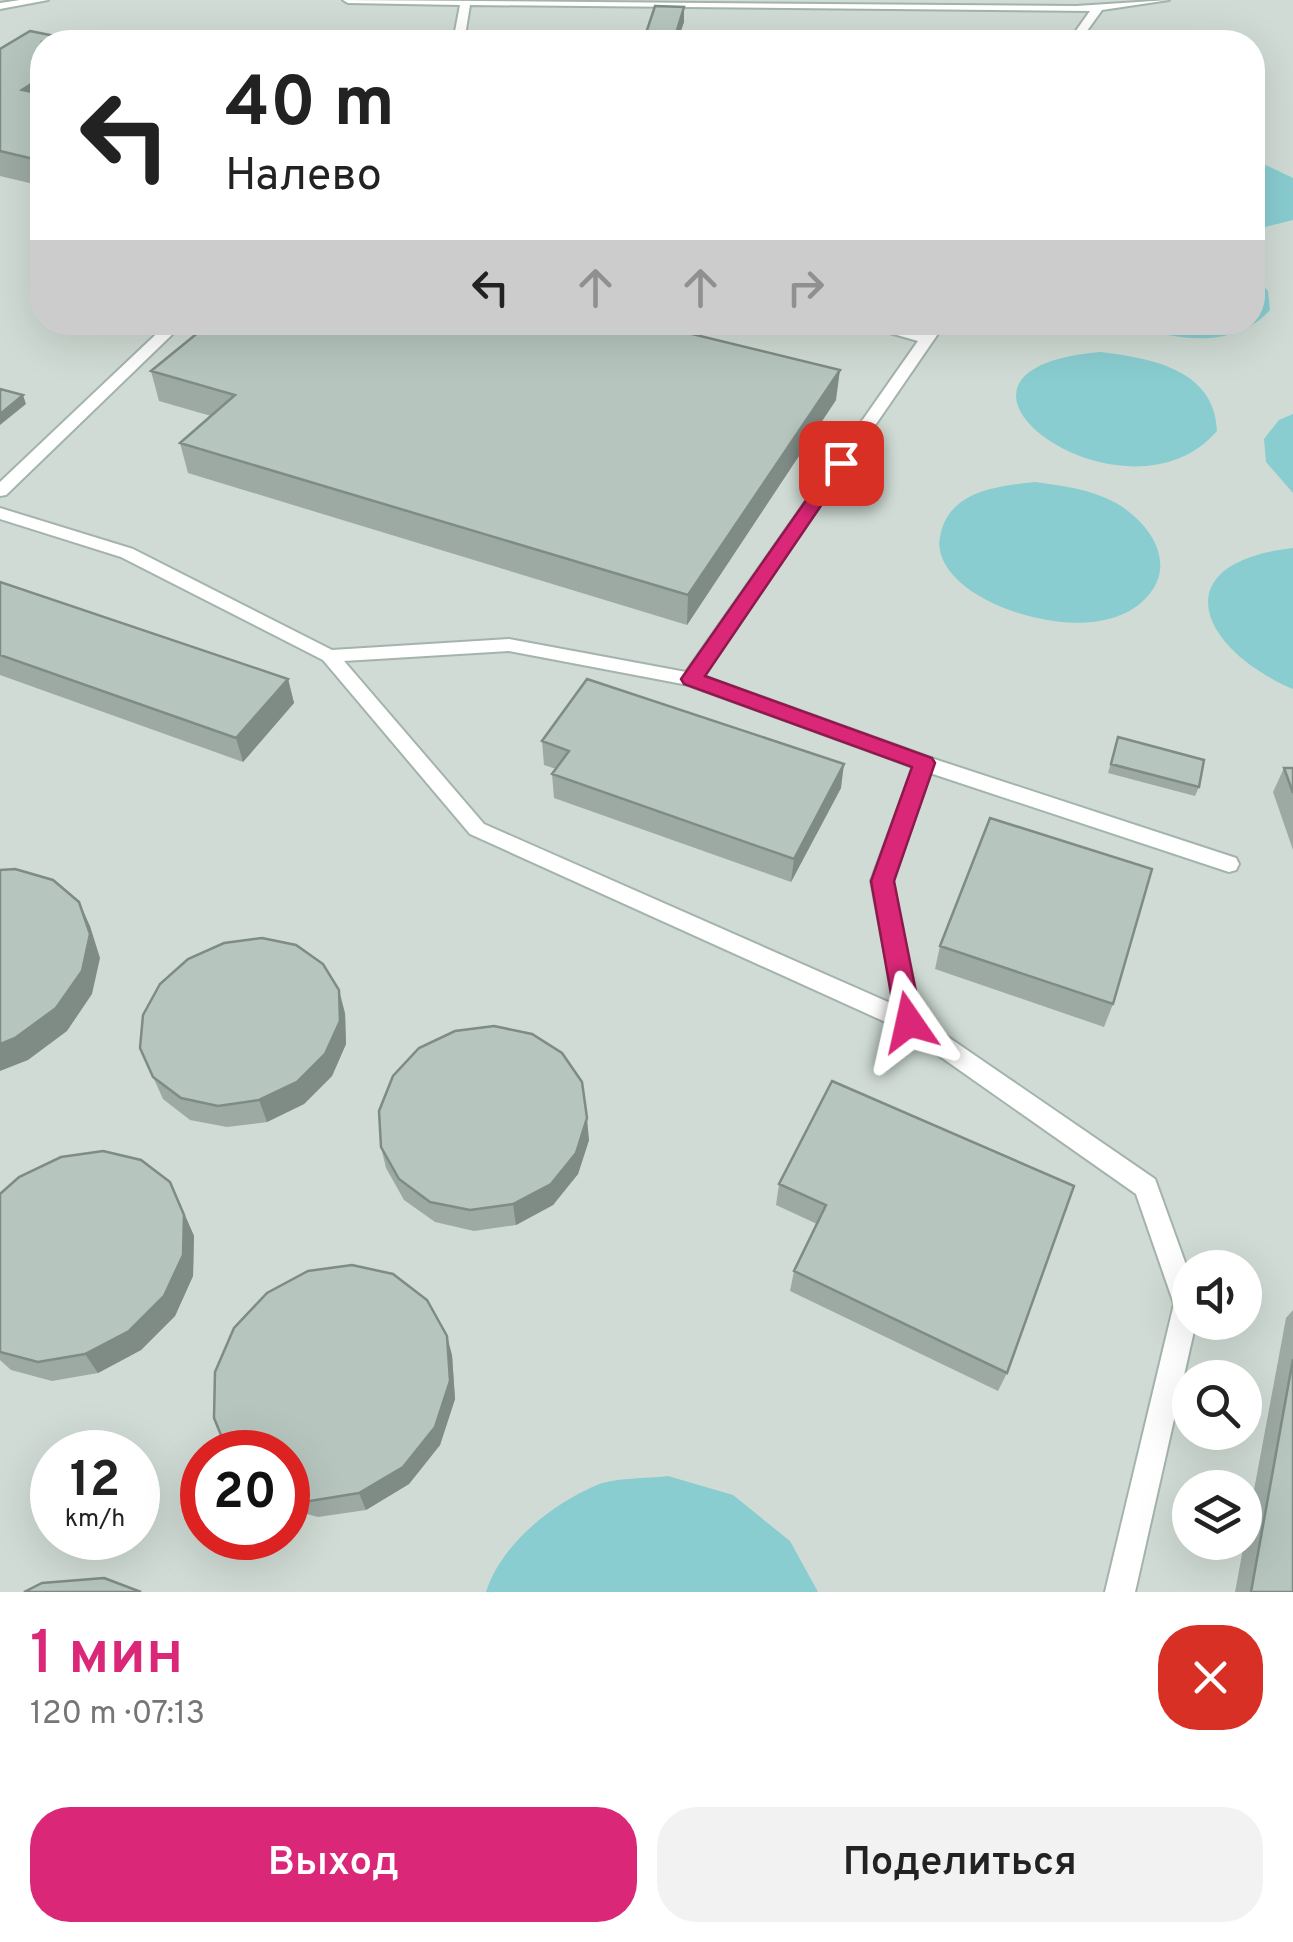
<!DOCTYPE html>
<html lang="ru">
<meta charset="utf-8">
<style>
body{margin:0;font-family:Overpass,sans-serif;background:#f2f2f2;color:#222;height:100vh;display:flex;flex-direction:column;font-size:38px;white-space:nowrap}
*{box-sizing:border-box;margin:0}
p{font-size:32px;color:#767676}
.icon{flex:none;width:55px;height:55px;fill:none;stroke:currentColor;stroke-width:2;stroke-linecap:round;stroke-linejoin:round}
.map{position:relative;height:1592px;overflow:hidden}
.drawer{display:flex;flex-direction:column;background:#fff;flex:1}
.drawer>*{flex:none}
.top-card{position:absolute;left:30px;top:30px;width:1235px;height:305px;border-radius:40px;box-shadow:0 10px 40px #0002;background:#fff;color:#222;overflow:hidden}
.controls{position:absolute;left:1172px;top:1250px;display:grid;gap:20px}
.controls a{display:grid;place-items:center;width:90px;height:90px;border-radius:50%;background:#fff;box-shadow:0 10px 40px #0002;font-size:50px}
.speed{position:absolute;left:30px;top:1430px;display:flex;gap:20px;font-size:50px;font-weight:700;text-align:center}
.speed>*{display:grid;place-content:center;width:130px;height:130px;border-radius:50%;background:#fff;box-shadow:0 10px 40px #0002;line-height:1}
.speed small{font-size:25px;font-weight:400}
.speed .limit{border:15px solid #d22;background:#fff;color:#111}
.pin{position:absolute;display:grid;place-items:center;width:85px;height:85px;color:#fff;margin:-42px;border-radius:20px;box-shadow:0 5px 15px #0006}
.me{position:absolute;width:110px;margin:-55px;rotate:349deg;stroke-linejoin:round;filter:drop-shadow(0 0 8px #0008)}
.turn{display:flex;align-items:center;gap:35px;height:210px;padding:0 30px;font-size:45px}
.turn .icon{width:130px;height:130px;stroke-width:2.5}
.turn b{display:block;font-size:70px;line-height:85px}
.lanes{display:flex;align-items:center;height:95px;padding:0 30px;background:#0003;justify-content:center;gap:50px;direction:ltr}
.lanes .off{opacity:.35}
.round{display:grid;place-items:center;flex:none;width:105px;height:105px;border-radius:40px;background:#f2f2f2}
.head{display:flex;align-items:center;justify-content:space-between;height:170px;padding:0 30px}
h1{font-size:60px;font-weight:600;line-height:75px;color:#db2777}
.primary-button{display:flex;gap:20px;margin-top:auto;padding:20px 30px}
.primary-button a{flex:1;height:115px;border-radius:40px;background:#db2777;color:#fff;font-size:40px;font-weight:600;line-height:115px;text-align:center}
.primary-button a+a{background:#f2f2f2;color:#222}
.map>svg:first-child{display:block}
</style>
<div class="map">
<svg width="1293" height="1592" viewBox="0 0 1293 1592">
<rect width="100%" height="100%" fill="#e1ece6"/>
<path fill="#cfdbd4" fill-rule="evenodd" d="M0,0H1293V1592H0ZM42,42H1252V322H42ZM1190,1268H1245V1322H1190ZM1190,1378H1245V1432H1190ZM52,1452H138V1538H52ZM202,1452H288V1538H202ZM1190,1488H1245V1542H1190Z"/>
<path fill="#89cdd1" d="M1253,159L1293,178V220L1253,230Z
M1253,273L1268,291L1270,310C1232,352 1171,339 1123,323L1252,322Z
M1100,352C1150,358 1215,369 1217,431C1125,538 892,370 1100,352Z
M1293,414V493L1266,462L1264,439L1279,420Z
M1035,482C1063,486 1091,489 1116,503C1152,524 1179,566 1144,600C1100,643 1001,618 961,583C948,572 936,554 940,537C948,491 996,486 1035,482Z
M1293,548V689C1199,649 1162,563 1293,548Z
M668,1476L733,1495L790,1541L818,1592H486C501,1544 552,1504 597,1485C617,1477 646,1479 668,1476Z"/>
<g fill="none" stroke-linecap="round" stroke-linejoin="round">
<g stroke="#a4b4ac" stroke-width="4">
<path id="lane" d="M20,0H48L0,9V3Z
M343,0L1076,6L1169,0L1102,10L1079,42H1068L1090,11L470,5L464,42H453L460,5L348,3Z
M169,322H185L6,495L0,496V482Z
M851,322H878L924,334L931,322H946L703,676L931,758L1236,858L1239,864L1236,870L1229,872L930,773L893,881L919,1017L1155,1179L1190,1276V1322H1196L1135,1592H1105L1174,1304L1136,1194L901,1029L470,834L323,660L121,557L0,519V508L133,549L332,650L509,639L686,672L918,341ZM509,651L688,685L913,767L871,881L895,1005L484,824L344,661Z"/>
</g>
<use href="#lane" fill="#fff" fill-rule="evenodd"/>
</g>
<path fill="#9daaa3" d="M684,22L677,42H644V39Z
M42,42V186L0,176V49Z
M690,322L682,332L836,400L687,625L188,473L180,443L211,416L159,401L151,371Z
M0,582L288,679L294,703L243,762L0,675Z
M1118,737L1199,787L1195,796L1108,773Z
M542,741L841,788L791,882L554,798L552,774L556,769L544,765Z
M1284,768H1293V850L1273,792Z
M940,946L1113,1004L1104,1027L935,969Z
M345,1013L346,1044L332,1076L304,1104L267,1122L227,1127L190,1120L163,1099L140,1048Z
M832,1081L1007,1373L998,1391L790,1291L794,1271L817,1224L776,1205L779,1184Z
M589,1140L578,1174L553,1205L516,1225L474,1231L435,1222L404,1200L386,1168L381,1147Z
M0,1194L180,1203L194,1236L193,1276L175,1316L141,1350L98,1373L52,1381L11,1370L0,1360Z
M1293,1310V1592H1235L1286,1318Z
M452,1355L455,1399L440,1445L409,1484L366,1510L318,1517L288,1509V1452Z"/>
<path fill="#7f8b85" d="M684,7V22L677,42H674Z
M42,77V108L22,90Z
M666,322H690L662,356L663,327Z
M840,370L836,400L687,625L688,595Z
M23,395L26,404L0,425V414Z
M288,679L294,703L243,762L236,738Z
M844,764L841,788L791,882L794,859Z
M79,902L90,926L100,958L92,994L67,1031L28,1060L0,1071V1044Z
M339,990L345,1013L346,1044L332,1076L304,1104L267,1122L259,1100Z
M587,1118L589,1140L578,1174L553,1205L516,1225L513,1204Z
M170,1182L194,1236L193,1276L175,1316L141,1350L98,1373L85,1354Z
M447,1336L452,1355L455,1399L440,1445L409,1484L366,1510L359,1493Z"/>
<path fill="#b6c6be" stroke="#7f8b85" stroke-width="2.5" d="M655,6L684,7L674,40L644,39Z
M30,31L85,42H42V77L22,90L42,94V161L0,151V49Z
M211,322H666L663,327L840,370L688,595L180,443L235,395L151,371Z
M0,389L23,395L0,414Z
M0,582L288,679L236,738L0,655Z
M587,679L844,764L794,859L552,774L569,751L542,741Z
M1118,737L1204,760L1199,787L1111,764Z
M1284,768H1293V793Z
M990,818L1152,869L1113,1004L940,946Z
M15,869L53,880L79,902L90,934L82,971L56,1008L15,1038L0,1044V870Z
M262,938L296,945L323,964L339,990L340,1021L325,1054L297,1082L259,1100L218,1106L181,1098L153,1077L140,1048L143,1015L160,984L188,959L224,943Z
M494,1026L532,1034L562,1053L582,1082L587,1118L576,1153L551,1184L513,1204L470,1210L430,1202L399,1179L381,1147L379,1111L393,1076L419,1048L455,1031Z
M832,1081L1074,1186L1007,1373L794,1271L826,1205L779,1184Z
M103,1151L141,1160L170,1182L184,1215L183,1255L164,1296L129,1331L85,1354L38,1362L0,1352V1194L19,1177L61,1157Z
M352,1265L393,1274L427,1300L447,1336L450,1381L435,1427L403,1467L359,1493L310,1501L288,1495V1452H228L214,1418L215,1372L234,1328L267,1293L308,1271Z
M1293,1359V1592H1251Z
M104,1578L141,1592H24L42,1583Z"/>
<path fill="#db2777" stroke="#8e194d" stroke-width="2.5" d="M841,457L850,463L705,676L932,758L935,763L894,881L922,1022L918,1030L909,1033L900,1030L896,1022L871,881L912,767L684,684L681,679L835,459Z"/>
</svg>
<div class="controls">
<a><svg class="icon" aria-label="sound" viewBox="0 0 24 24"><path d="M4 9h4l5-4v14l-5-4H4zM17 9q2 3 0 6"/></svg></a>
<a><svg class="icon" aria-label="search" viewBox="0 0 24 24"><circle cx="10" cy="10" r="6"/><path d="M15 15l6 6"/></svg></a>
<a><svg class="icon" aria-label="layers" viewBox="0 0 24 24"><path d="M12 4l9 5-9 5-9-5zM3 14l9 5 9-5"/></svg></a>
</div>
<div class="speed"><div>12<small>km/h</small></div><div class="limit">20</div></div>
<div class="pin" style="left:841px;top:463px;background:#d93025"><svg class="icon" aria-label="arrive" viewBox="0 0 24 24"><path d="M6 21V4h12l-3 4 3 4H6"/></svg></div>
<svg class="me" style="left:909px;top:1022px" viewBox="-20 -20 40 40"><path d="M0-17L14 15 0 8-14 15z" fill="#db2777" stroke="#fff" stroke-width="4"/></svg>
<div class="top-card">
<div class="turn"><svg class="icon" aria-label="left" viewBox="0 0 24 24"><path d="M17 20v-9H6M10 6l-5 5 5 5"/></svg><div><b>40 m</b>Налево</div></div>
<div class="lanes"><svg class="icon" aria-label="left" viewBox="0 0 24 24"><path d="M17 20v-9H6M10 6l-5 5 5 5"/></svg><svg class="icon off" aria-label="ahead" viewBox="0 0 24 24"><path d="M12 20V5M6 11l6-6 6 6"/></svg><svg class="icon off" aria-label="ahead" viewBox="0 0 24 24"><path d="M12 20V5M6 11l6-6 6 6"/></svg><svg class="icon off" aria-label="right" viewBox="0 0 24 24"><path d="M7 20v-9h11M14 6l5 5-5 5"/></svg></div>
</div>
</div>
<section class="drawer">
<div class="head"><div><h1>1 мин</h1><p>120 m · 07:13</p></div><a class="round" style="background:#d93025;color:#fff"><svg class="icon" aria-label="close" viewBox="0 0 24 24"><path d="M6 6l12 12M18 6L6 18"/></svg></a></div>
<div class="primary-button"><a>Выход</a><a>Поделиться</a></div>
</section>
